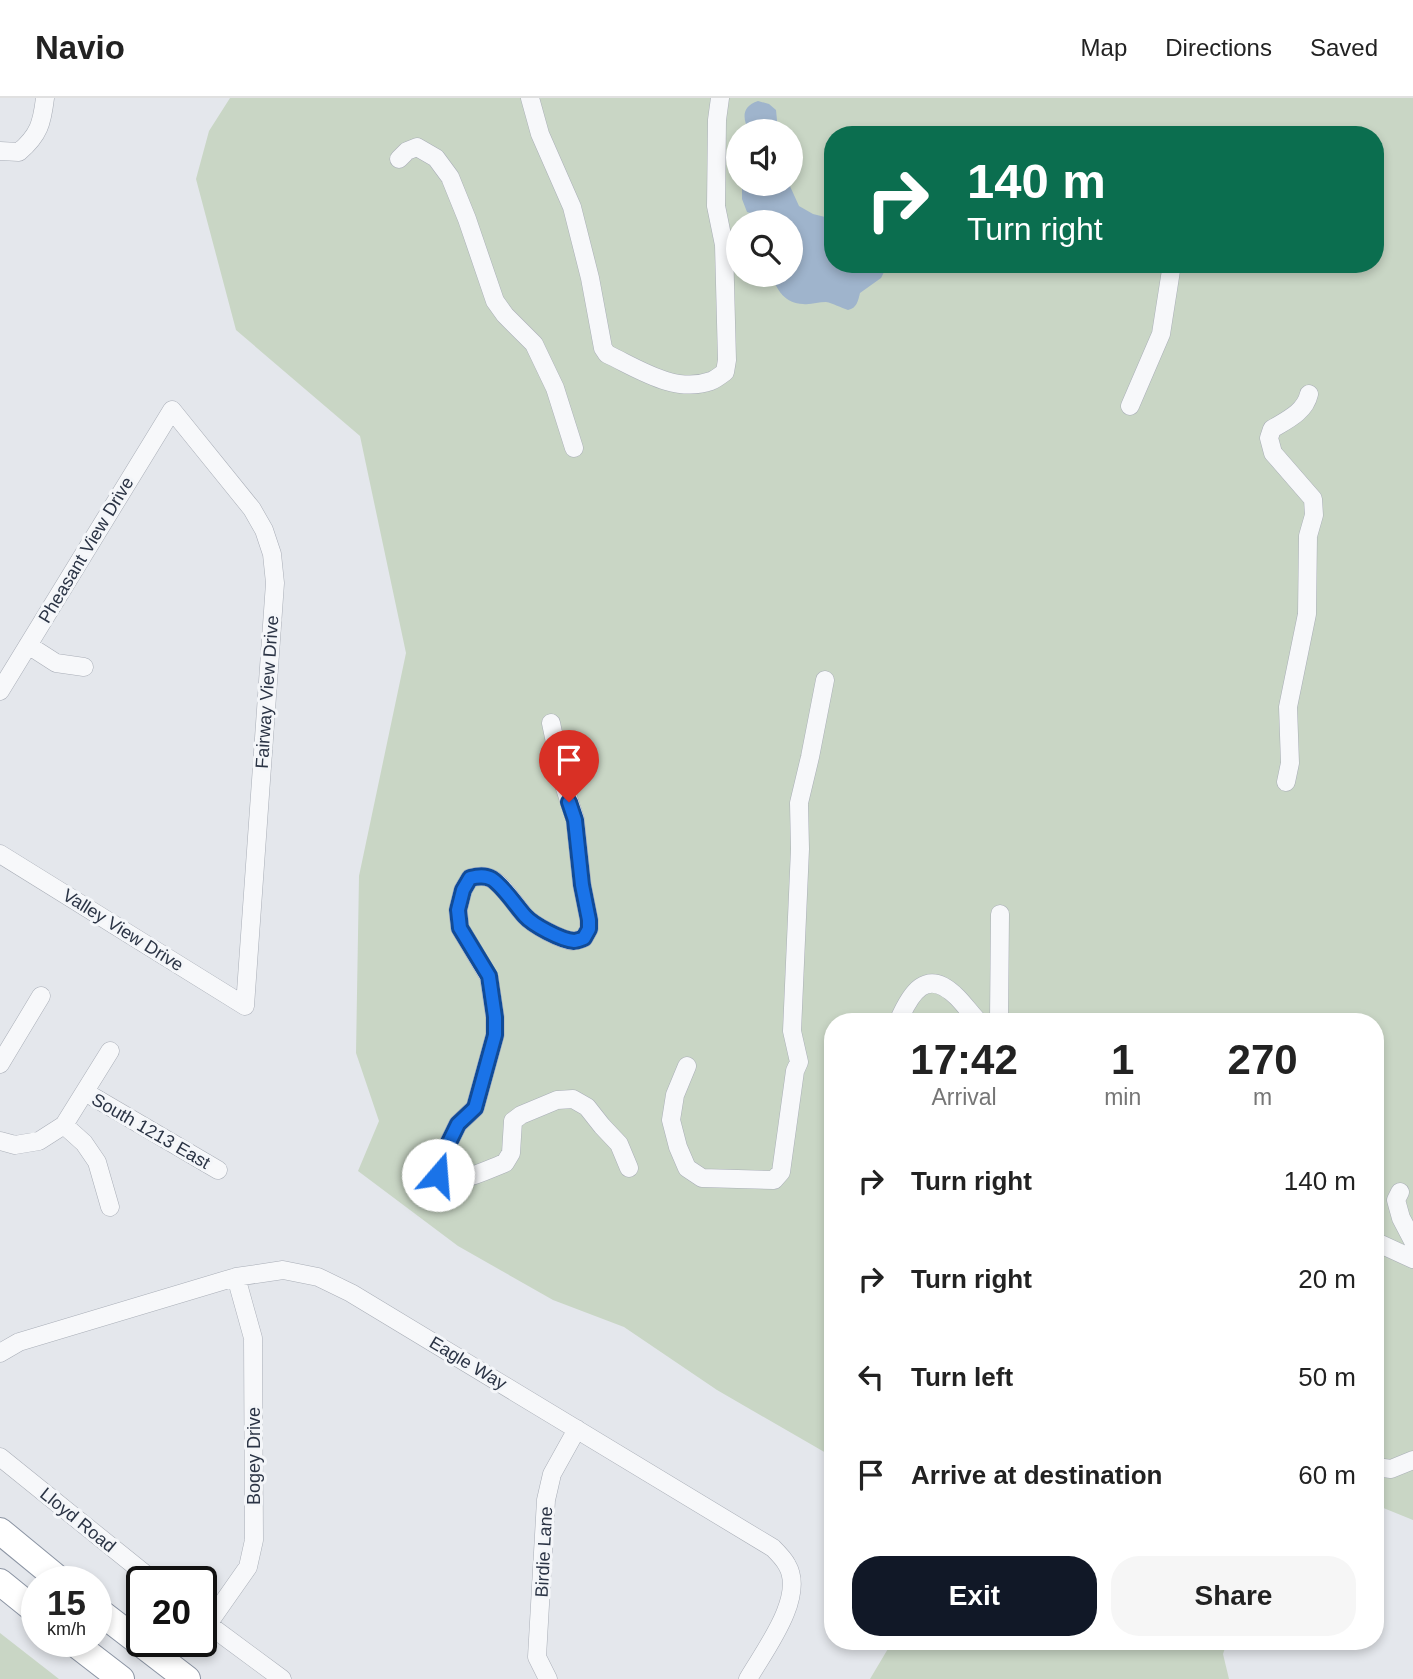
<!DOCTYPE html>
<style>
body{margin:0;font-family:Helvetica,sans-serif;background:#f6f6f6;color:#222;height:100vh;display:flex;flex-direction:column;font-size:26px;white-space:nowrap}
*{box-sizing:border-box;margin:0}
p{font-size:23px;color:#767676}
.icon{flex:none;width:38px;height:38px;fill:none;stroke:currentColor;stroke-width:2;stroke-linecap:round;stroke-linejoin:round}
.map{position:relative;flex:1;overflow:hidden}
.panel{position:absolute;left:824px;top:915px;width:560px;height:637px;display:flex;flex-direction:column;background:#fff;border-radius:28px;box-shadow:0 4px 10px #0003}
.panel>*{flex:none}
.top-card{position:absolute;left:824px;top:28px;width:560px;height:147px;border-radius:28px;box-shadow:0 4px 10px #0003;background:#0b6e4f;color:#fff;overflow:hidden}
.controls{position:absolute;left:726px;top:21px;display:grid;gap:14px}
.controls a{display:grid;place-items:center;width:77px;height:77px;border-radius:50%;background:#fff;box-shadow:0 4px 10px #0003;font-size:35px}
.speed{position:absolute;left:21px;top:1468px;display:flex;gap:14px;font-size:35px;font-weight:700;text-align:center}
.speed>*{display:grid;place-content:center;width:91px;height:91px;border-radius:50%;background:#fff;box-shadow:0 4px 10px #0003;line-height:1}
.speed small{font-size:18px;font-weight:400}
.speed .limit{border:4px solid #111;border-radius:10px;background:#fff;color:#111}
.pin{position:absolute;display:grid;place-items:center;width:60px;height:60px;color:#fff;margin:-72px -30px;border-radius:50% 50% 50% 0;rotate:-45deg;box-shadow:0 0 7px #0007}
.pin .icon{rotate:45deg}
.me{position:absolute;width:77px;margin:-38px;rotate:18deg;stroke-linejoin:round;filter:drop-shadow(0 0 5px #0008)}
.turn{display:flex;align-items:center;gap:24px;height:147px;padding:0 28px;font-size:32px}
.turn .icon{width:91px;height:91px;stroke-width:2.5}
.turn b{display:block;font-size:49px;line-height:60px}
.eta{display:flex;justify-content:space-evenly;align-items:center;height:119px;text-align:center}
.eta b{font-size:42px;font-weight:700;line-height:49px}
.button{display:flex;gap:14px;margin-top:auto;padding:14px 28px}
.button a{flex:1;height:80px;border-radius:28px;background:#111827;color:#fff;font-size:28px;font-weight:700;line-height:80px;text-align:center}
.button a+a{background:#f6f6f6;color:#222}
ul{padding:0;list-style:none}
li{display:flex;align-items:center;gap:21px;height:98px;padding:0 28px}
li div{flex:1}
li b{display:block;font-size:26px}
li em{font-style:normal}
header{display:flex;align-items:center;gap:42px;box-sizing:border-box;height:98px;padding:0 35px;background:#fff;border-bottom:2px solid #e0e0e0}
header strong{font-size:33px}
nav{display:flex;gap:38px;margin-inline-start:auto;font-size:24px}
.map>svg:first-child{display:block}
</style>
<header>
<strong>Navio</strong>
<nav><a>Map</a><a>Directions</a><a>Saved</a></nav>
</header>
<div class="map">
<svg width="1413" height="1581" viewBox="0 0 1413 1581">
<rect width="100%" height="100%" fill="#e4e7ec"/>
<path fill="#c9d6c5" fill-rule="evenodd" d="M230,0H1413V1422L1376,1407V924H833V1359L717,1292L624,1229L553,1202L458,1148L358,1073L379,1023L356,955L359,778L406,555L360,338L236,232L196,81L209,33ZM738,33H791V86H738ZM833,37H1376V166H833ZM738,124H791V177H738Z
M0,1535L59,1581H0Z
M892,1544H1227L1223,1556L1229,1581H870Z"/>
<path fill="#9fb4cc" d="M758,3L769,6L776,12L778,33H749C742,20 742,8 758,3Z
M742,86H789L799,108L813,116L833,121V166H888L881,180L860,195C858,203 857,210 848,212C841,210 833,205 826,204C818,204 811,207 803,206C786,206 776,192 772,177H791V124H772L771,121L747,114L742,101Z"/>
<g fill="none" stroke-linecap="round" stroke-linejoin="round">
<g stroke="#a9aeb7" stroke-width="19">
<path id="minor" d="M530,0L540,36L572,109L590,180L603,250L607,256C639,271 675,296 711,283C716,281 721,277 725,274L727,262L724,147L716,108L717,22L720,0
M0,53L19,54C39,37 42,25 45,0
M399,61L407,53L417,49L436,60L450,79L467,121L495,203L505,217L534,246L555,290L574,350
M1130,308L1161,236L1172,166
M28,547L56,565L84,569
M0,593L172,312L252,411L264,432L272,456L275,485L245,908L0,756
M551,625L564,687L575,721L582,787L589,822V831L584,840C582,841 575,843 573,843C561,842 533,827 525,818C515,807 504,788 492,781C485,777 478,778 470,780L463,792L458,812L460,830L489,879L495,919V937L475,1010L458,1026L437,1069L438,1077C454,1090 488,1071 505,1065L511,1055L513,1023L521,1017L557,1002L573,1001L587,1009L602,1028L619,1046L629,1070
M1286,684L1290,665L1288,609L1307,516L1308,438L1314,417L1313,401L1273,355L1269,340L1272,331C1287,322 1305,314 1309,296
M898,924C910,896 926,868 957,899C965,907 971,916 979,924
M997,924L999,922L1000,816
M0,966L41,898
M687,968L675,997L671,1022L678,1049L687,1070L702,1080L774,1082L781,1074L795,973L799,964L792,933L800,751L799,705L810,659L825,582
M85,994L218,1072
M64,1027L84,1045L97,1064L110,1109
M0,1043L15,1047L39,1043L64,1027L110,953
M1400,1094L1396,1102L1401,1120L1413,1143
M1376,1144L1413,1161
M0,1255L19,1244L236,1179L283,1172L318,1179L351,1195L773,1450C778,1455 784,1461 787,1467C806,1499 764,1553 748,1581
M0,1359L155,1484
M1376,1369L1391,1371L1413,1362
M201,1521L282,1581
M208,1526L248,1469L254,1442L253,1240L236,1179
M548,1581L537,1559L546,1402L552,1376L577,1331"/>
</g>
<g stroke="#8b94a3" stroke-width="28">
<path id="highway" d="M0,1433L62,1484
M0,1484L37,1514
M96,1511L187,1581
M73,1544L121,1581"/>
</g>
<use href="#minor" stroke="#f7f8fa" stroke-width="18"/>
<use href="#highway" stroke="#fff" stroke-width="26"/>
</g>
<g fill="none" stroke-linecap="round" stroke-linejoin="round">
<g stroke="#114b97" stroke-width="18">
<path id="route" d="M438,1077L437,1069L458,1026L475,1010L495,937V919L489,878L460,830L458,812L463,792L470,780C478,778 485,777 492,781C503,788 516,808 525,818C533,827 561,842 574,843C575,843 583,841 584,840L589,831V822L582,787L575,722L569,704"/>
</g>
<use href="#route" stroke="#1a73e8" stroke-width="12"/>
</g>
<g text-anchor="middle" stroke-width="6" stroke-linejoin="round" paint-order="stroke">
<g font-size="18" fill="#2b3445" stroke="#f4f6f9">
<text transform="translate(86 452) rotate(-59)" y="6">Pheasant View Drive</text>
<text transform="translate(267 594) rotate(-86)" y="6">Fairway View Drive</text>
<text transform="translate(123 832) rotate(32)" y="6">Valley View Drive</text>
<text transform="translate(151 1033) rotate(30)" y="6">South 1213 East</text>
<text transform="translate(468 1265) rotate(31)" y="6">Eagle Way</text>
<text transform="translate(254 1358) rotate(-90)" y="6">Bogey Drive</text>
<text transform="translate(78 1422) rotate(39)" y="6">Lloyd Road</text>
<text transform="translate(544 1454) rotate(-87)" y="6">Birdie Lane</text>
</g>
</g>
</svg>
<div class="controls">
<a><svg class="icon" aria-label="sound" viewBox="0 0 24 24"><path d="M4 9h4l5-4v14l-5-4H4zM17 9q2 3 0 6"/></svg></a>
<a><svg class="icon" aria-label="search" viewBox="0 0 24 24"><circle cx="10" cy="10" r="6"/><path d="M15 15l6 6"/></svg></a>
</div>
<div class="speed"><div>15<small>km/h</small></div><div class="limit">20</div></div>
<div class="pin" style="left:569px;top:704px;background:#d93025"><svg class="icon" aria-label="arrive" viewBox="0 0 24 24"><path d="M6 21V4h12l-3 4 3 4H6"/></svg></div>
<svg class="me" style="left:438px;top:1077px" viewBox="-20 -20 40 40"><circle r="19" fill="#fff"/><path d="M0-13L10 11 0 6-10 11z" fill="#1a73e8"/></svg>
<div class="top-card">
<div class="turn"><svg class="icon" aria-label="right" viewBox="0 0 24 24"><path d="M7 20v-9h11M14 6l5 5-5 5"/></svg><div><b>140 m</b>Turn right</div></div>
</div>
<section class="panel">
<div class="eta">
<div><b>17:42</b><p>Arrival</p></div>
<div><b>1</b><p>min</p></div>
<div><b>270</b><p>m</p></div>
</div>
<ul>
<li><svg class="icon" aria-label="right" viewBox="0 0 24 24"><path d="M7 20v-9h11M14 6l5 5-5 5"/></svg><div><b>Turn right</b></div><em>140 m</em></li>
<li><svg class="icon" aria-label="right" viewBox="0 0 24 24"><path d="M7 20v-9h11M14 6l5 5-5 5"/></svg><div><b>Turn right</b></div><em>20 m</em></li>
<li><svg class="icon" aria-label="left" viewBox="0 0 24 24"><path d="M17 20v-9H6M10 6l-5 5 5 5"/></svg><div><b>Turn left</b></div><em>50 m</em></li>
<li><svg class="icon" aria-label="arrive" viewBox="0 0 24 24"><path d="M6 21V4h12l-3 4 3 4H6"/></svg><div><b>Arrive at destination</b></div><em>60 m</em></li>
</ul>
<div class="button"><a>Exit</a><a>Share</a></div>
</section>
</div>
